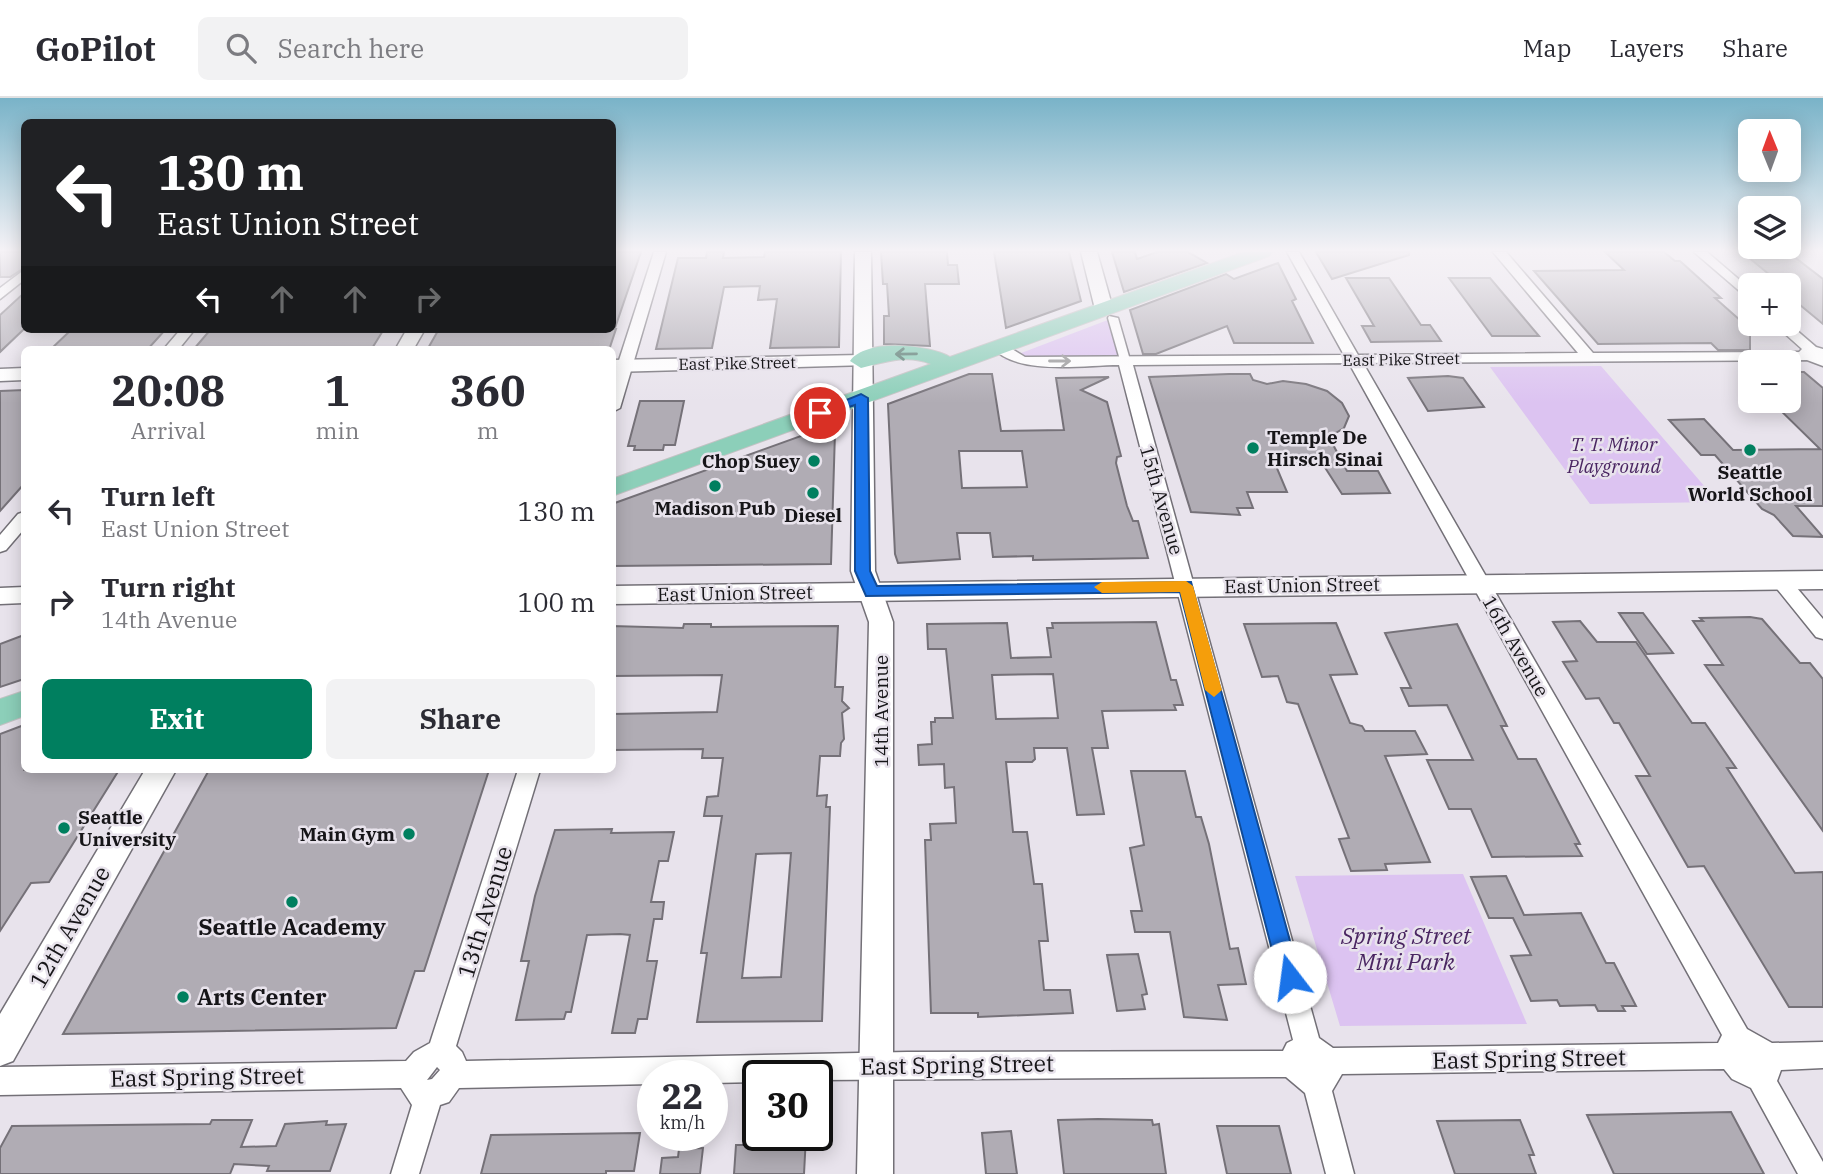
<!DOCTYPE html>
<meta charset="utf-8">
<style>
body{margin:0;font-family:"IBM Plex Serif",serif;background:#f2f2f3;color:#2b2b33;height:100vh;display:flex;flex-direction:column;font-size:26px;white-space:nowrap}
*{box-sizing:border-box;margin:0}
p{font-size:23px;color:#7c7c81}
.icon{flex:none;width:38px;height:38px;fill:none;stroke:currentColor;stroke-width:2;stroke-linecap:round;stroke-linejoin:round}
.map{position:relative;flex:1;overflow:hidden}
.side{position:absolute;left:21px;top:248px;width:595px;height:427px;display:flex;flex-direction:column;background:#fff;border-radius:10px;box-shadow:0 4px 18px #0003}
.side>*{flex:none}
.guide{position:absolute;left:21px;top:21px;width:595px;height:214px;border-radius:10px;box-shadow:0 4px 18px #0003;background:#202124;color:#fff;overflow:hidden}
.needle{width:46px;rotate:359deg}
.controls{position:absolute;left:1738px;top:21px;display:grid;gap:14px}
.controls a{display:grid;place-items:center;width:63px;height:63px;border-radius:10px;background:#fff;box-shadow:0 4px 18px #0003;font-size:35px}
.speed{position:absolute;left:637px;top:962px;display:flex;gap:14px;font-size:35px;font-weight:700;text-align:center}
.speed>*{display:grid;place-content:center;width:91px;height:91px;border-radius:50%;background:#fff;box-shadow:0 4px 18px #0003;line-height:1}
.speed small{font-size:18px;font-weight:400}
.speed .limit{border:4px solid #111;border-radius:10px;background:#fff;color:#111}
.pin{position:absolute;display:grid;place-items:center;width:60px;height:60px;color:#fff;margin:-30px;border:4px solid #fff;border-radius:50%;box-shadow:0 2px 7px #0007}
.me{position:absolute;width:77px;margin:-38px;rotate:345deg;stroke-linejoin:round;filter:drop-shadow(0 0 5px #0008)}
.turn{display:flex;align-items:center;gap:24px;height:147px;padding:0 21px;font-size:32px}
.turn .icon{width:91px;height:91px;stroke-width:2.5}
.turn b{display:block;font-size:49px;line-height:60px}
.lanes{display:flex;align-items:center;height:66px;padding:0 21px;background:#0003;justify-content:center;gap:35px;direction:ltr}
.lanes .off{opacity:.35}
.eta{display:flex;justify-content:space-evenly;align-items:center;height:119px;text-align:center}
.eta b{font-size:42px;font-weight:700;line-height:49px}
.cta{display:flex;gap:14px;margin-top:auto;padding:14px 21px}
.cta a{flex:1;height:80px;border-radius:10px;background:#007f5f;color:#fff;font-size:28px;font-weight:700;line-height:80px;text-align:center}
.cta a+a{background:#f2f2f3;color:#2b2b33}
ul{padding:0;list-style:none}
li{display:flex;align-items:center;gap:21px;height:91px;padding:0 21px}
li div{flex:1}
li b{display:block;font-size:26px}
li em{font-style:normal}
header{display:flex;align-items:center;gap:42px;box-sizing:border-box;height:98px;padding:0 35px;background:#fff;border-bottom:2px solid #e1e1e2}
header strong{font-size:33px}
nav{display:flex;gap:38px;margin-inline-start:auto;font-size:24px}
.search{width:490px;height:63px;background:#f2f2f3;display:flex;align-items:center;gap:18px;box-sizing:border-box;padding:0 24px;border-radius:10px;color:#7c7c81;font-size:26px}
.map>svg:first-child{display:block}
</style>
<header>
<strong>GoPilot</strong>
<div class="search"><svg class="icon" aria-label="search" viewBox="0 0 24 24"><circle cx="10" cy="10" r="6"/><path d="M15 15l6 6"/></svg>Search here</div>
<nav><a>Map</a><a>Layers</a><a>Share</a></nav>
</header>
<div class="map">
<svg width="1823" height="1076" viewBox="0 0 1823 1076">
<rect width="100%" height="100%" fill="#e8e3ec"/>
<path fill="#dcc3f1" d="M1113,220L1125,262H1003Z
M1601,268L1718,404L1590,406L1490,269Z
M1463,776L1527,926L1340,928L1295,778Z"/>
<path fill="#b0acb4" stroke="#757178" stroke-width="2" fill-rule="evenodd" d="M0,154H24V170L10,179H0Z
M612,154H641L615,230L612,229Z
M707,154H724L723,160L764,159L765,154H841L839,249L770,250L777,201L758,202L760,188L724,189L712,250L656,251L678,160H706Z
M881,154H947L948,167H957L959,186H925L930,248L884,246V218H889L887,186H883Z
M994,154H1069L1081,203L1006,230Z
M1112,154H1135L1137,161L1157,154H1188L1207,165L1124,194Z
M1316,154H1409V157L1332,181Z
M1605,154H1664L1675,163H1680L1721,200H1715L1750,231V252H1718L1711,245L1598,246L1534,173L1624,172Z
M1742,154H1788L1823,181V226L1788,197V187H1777L1773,182H1776Z
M1278,165L1296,201L1292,203L1313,245H1234L1227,228L1156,256H1143L1130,212L1226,176L1234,181Z
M1346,180H1389L1421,227H1430L1441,243L1371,244L1362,228H1374Z
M1449,180H1490L1539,238H1492Z
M24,195V231L0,254V217Z
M72,231H166L147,252H50Z
M211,231H384L371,252H193Z
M439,231H616L609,252H427Z
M1788,274H1804L1823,290V408H1796L1823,439L1793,438L1774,417L1762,411L1715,357H1701L1669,322L1704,321L1733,352L1820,351L1771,303H1788Z
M969,276H992L1001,333L1064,332L1056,280L1109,279L1081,292L1107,304L1121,358L1117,359L1116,365L1127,408L1133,423H1138L1148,460L1033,462V458L993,459L990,435H957L960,461L898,465L895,456L888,306ZM959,353H1022L1027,389L962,390Z
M1229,276H1250L1253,282L1267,286L1283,283L1306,286L1327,293L1342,305L1349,318L1344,330L1329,339L1347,373H1378L1390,395L1342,396L1324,368H1276L1287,394H1247L1253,410H1237L1240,417L1191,414L1149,279Z
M1448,278L1463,280L1484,309L1428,313L1408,280Z
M24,292V386L0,413V293Z
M640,303H684L675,347H664L663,352H634L635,348H628Z
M823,330L835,334L831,466L612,468V406Z
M1619,515H1643L1673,555L1647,556Z
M1750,519L1762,521L1800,565H1810L1823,581V733L1705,567H1723L1693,523H1703L1700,520Z
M1580,523L1597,544H1636L1692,625H1705L1736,670H1727L1795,775L1823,774V909H1789L1704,768L1688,769L1636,678H1650L1619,625H1614L1599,600L1586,601L1563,564L1577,563L1553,524Z
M1156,524L1171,582H1176L1183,607H1174L1176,612L1102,613L1108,650H1092L1104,716L1077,717L1067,650H1034L1035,661L1032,664H1006L1013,734H1027L1034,786H1042L1048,843H1039L1044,892H1070L1073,915L978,919V915H931L925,742H931L930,726L956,725L954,689L945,690L944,666L919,667L918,647L932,646L931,624H935V620H953L946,551H928L927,526L1007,525L1011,560L1051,559L1047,530H1053L1052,525ZM1053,576L1058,620L996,621L992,577Z
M1336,525L1357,576L1330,577L1350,625L1362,628L1365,633H1415L1427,656L1385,658L1430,764L1385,766L1387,772L1351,773L1339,741L1349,740L1298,606L1287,604L1278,578L1262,579L1244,526Z
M684,526H711V529L838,528L835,589H843L842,603L849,610L842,615L844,641L841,645L840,658H820L817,698L827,697L826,709H830L822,923L697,924L707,855H701L722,718H704L707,699L718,698L723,660H702L703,651L612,652V616L717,614L722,577L612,578V528L683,530ZM791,755L781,879L742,880L756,756Z
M1457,526L1507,628H1501L1518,661H1536L1580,746H1575L1582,758L1492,759L1471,711H1449L1427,662H1473L1447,607L1409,608L1401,590H1411L1385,535Z
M24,537V581L0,589V546Z
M24,627V672H119L49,784L31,785L0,833V636Z
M209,672H489L424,873H415L396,930L63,936Z
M1131,673H1185L1196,719H1201L1209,746L1230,851L1238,850L1246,886L1218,887L1227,922L1184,919L1170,834H1135L1131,813H1142L1130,750L1144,747Z
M612,731L611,735L674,734L668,763H659L651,804H664L662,821H654L647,863H657L647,921H638L635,935H612L630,837L620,836L587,837L571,914H566L564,921L516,922L529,863H521L535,798L555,732Z
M1506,778L1524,817L1581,815L1606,865H1614L1636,908H1622L1625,913H1598L1595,907L1560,908L1557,902L1531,903L1511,858L1531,857L1513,820H1489L1471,779Z
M1138,856L1147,896L1142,897L1145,911L1117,913L1107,857Z
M1731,1014L1764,1076H1614L1587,1017Z
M1098,1021L1152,1022L1153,1027L1159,1026L1166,1076H1064L1058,1022Z
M212,1022H252L241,1049L276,1048L285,1026L327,1023L326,1027L346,1026L330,1073H267L269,1068L234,1066L230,1076H0V1050L12,1028L210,1026Z
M1520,1022L1534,1057H1529L1536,1076H1455L1437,1023Z
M1217,1028H1279L1291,1076H1227Z
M1011,1033L1017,1076H986L982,1035Z
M640,1035L634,1073H606V1076H481L491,1037Z
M746,1038H806L804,1076H734L736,1047H745Z
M703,1050L700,1076H660L662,1060L678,1059L679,1051Z"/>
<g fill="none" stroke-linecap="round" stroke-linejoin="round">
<g stroke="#737077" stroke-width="3">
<path id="pedestrian" d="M1109,218L1118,220L1130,262L1129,264L1125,265L1120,262L1108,220Z"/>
</g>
<g stroke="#737077" stroke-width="3">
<path id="minor" d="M654,154H666L620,310L612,314V284Z
M1287,154H1299L1358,257L1578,255L1493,154H1506L1593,255L1799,254L1802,251L1774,226L1788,225L1816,249L1823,251V268L1807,262L1363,265L1747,931L1772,945L1823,944V970L1781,972L1777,983L1823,1064V1076H1798L1751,990L1732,981L1724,971L1342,976L1332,993L1354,1076H1326L1305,995L1286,979L817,982V978H758V984L712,985V978H653V986L459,990L449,1004L440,1007L419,1076H391L412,1007L401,990L0,997V969L406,963L414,954L430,945L518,672H540L456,948L462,954L466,963L907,954L1283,953L1287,945L1293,942L1119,267C1083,267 1017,278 992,249L994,246H1004L1025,259L1344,257ZM1349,265L1722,937L1718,945L1333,950L1319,940L1133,267ZM437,969L440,972L432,981L427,982Z
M1694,154H1707L1750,191V202Z
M24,172V182L0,201V190Z
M181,231H195L178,252H163Z
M24,414V431L6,452L0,454V437L18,416Z
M1780,476L1786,477L1823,521V541L1816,539L1774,487L1771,482Z"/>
</g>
<g stroke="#737077" stroke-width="3">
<path id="tertiary" d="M855,154H871L875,473L893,524V1076H857L869,524L851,473Z
M1081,154H1097L1113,211L1110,215L1104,216L1095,211Z
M407,231H425L413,252H395Z
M24,489V505L0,506V490Z"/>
</g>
<g stroke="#737077" stroke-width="3">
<path id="secondary" d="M861,257L871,263L868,267L612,274V262Z
M24,270V282L0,283V271Z
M1823,473V491L612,506V488Z
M145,672H176L13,963L0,968V916Z"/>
</g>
<g stroke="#c2c2c3" stroke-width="2">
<path id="primary" d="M1244,154H1272L1269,158L612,398V381L931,266C906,256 885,264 861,270L850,263C866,240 929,247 950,259Z
M24,593V618L0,627V601Z"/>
</g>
<use href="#pedestrian" fill="#fff" fill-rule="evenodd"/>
<use href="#minor" fill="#fff" fill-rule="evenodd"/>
<use href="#tertiary" fill="#fff" fill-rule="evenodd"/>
<use href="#secondary" fill="#fff" fill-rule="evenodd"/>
<use href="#primary" fill="#8ccfb9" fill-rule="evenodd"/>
</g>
<defs><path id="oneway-shaft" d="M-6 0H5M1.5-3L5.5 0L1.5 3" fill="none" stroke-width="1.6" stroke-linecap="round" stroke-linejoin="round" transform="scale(1.75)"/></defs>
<use stroke="#577b71" href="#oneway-shaft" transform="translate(906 256) rotate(179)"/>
<use stroke="#969697" href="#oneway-shaft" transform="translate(1060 263)"/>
<linearGradient id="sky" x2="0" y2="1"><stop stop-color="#79b3c8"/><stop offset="0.5" stop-color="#f5f2f6"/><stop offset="1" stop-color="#f5f2f6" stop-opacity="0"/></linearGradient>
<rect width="1823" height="305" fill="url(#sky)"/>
<path fill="#1a73e8" stroke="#114b97" stroke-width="2" d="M861,296L868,300L870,473L877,488L1191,484L1300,879L1297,886L1290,889L1282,886L1279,879L1180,494L866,498L855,473V307L820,319L814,315Z"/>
<path fill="#f59e0b" d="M1186,483L1193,488L1222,592L1214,599L1205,592L1180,494L1102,495L1094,489L1102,484Z"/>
<g fill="#007f5f" stroke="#e8e3ec" stroke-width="2.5">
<circle cx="1253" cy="350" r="7"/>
<circle cx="1750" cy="352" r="7"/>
<circle cx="814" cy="363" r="7"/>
<circle cx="715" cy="388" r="7"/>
<circle cx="813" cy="395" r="7"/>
<circle cx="64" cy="730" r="7"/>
<circle cx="409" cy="736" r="7"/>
<circle cx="292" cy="804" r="7"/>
<circle cx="183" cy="899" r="7"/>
</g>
<g text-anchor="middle" stroke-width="5" stroke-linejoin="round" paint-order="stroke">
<g font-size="16" fill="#161518" stroke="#e8e3ec">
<text transform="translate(1401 261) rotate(-1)" y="6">East Pike Street</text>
<text transform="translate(737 265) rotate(-1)" y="6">East Pike Street</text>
</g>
<g font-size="19" font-weight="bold" fill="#161518" stroke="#e8e3ec">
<text x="1267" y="346" text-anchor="start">Temple De<tspan x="1267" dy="22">Hirsch Sinai</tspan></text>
<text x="800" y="370" text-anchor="end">Chop Suey</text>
<text x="1750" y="381">Seattle<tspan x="1750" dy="22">World School</tspan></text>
<text x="715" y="417">Madison Pub</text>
<text x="813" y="424">Diesel</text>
<text x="78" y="726" text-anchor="start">Seattle<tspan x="78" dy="22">University</tspan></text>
<text x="395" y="743" text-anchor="end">Main Gym</text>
</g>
<g font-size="19" font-style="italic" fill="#4a2662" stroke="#e8e3ec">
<text x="1614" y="353">T. T. Minor<tspan x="1614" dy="22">Playground</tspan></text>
</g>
<g font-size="19" fill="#161518" stroke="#e8e3ec">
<text transform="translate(1162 402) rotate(74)" y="7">15th Avenue</text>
<text transform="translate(1302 487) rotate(-1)" y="7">East Union Street</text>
<text transform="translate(735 495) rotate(-1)" y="7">East Union Street</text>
<text transform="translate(1516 548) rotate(60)" y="7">16th Avenue</text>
<text transform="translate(881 613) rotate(-90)" y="7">14th Avenue</text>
</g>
<g font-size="23" fill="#161518" stroke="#e8e3ec">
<text transform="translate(485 814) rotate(-73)" y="8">13th Avenue</text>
<text transform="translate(70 829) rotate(-60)" y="8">12th Avenue</text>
<text transform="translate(1529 961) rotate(-1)" y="8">East Spring Street</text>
<text transform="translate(957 967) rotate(-1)" y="8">East Spring Street</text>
<text transform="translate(207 979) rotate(-1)" y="8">East Spring Street</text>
</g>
<g font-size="23" font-weight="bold" fill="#161518" stroke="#e8e3ec">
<text x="292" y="837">Seattle Academy</text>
<text x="197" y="907" text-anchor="start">Arts Center</text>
</g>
<g font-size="23" font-style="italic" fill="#4a2662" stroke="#e8e3ec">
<text x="1406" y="846">Spring Street<tspan x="1406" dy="26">Mini Park</tspan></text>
</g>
</g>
</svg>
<div class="controls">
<a><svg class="needle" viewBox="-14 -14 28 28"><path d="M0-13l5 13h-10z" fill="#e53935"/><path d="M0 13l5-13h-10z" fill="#7c7c81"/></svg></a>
<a><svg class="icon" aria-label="layers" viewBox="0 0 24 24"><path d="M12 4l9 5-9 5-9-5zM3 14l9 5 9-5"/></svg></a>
<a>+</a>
<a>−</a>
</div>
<div class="speed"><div>22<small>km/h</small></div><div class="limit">30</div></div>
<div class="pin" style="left:820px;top:315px;background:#d93025"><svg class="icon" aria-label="arrive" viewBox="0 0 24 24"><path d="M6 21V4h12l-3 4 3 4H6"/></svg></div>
<svg class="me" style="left:1290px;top:879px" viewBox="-20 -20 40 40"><circle r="19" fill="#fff"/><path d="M0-13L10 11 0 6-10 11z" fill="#1a73e8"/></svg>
<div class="guide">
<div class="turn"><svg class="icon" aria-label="left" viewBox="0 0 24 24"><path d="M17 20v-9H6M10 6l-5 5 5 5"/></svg><div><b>130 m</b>East Union Street</div></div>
<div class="lanes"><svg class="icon" aria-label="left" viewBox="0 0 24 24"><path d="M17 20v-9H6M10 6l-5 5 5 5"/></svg><svg class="icon off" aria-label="ahead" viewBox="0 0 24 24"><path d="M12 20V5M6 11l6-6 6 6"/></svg><svg class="icon off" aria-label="ahead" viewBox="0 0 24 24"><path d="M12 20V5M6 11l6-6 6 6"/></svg><svg class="icon off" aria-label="right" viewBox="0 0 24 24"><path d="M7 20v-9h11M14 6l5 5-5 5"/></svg></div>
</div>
<section class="side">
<div class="eta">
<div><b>20:08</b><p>Arrival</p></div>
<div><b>1</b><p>min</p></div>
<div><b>360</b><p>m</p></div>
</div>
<ul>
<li><svg class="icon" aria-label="left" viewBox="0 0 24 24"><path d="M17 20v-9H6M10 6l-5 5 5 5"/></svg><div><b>Turn left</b><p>East Union Street</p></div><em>130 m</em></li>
<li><svg class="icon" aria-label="right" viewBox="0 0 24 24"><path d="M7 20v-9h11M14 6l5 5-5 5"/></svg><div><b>Turn right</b><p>14th Avenue</p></div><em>100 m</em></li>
</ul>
<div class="cta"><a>Exit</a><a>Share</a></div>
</section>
</div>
